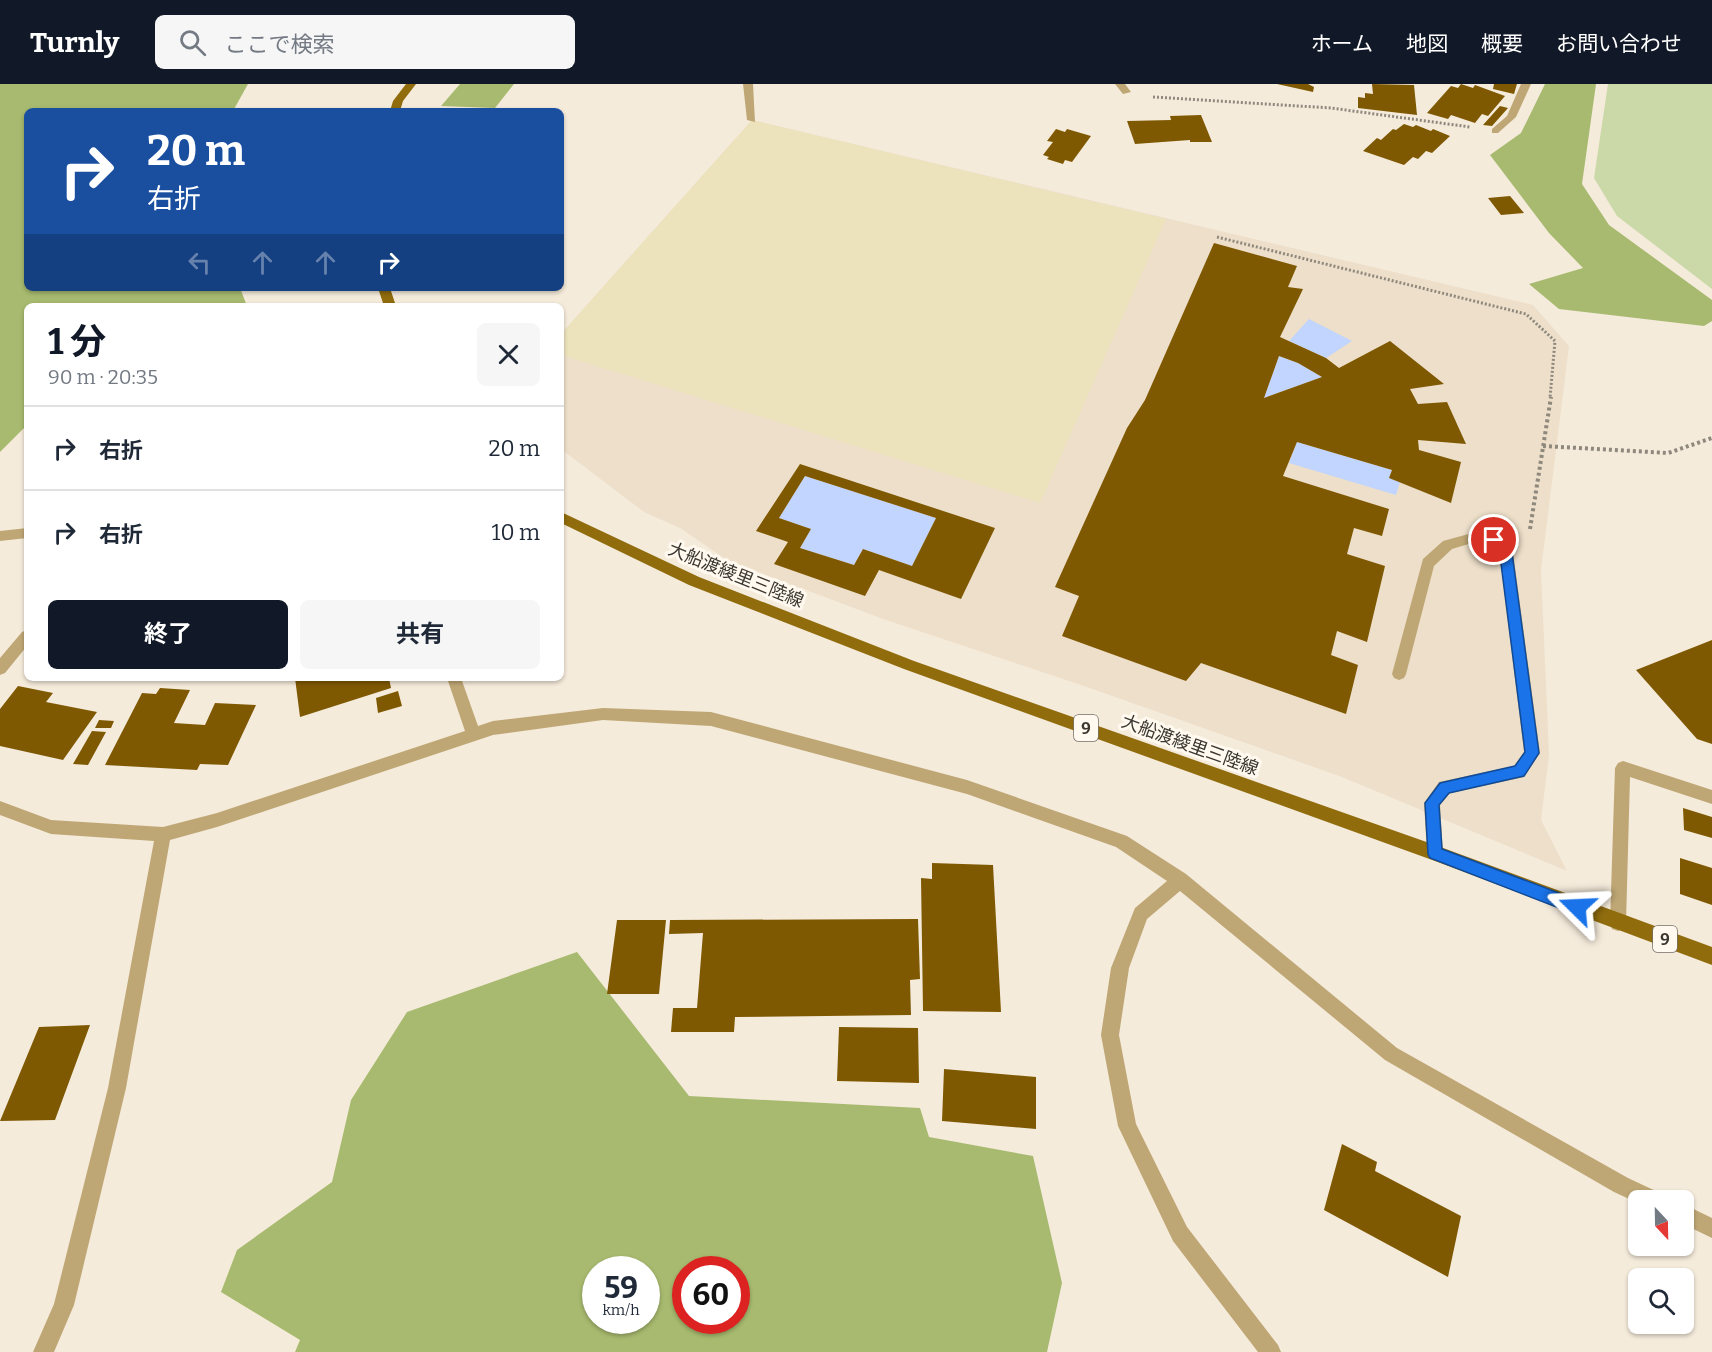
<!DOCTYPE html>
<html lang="ja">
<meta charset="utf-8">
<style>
body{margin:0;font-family:Bitter,"Noto Sans JP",serif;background:#f6f6f7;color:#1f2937;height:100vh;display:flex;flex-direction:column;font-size:22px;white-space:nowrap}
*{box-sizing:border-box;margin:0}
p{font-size:20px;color:#747a83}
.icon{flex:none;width:33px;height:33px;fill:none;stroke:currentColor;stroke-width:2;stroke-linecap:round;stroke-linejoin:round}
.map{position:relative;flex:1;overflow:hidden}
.sheet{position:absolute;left:24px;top:219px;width:540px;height:378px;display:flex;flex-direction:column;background:#fff;border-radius:9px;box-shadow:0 2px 4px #0004}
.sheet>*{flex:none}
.banner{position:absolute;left:24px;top:24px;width:540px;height:183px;border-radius:9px;box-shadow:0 2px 4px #0004;background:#1a4fa0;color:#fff;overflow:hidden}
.needle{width:39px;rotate:158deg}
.fabs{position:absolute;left:1628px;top:1106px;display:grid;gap:12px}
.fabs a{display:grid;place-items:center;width:66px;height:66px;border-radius:9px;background:#fff;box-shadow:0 2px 4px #0004;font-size:30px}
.speed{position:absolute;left:582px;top:1172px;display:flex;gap:12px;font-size:30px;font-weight:700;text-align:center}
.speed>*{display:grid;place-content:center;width:78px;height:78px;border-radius:50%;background:#fff;box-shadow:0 2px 4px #0004;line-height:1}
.speed small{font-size:15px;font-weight:400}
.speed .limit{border:9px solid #d22;background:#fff;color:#111}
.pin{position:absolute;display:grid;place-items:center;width:51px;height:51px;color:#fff;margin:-26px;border:3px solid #fff;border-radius:50%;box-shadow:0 2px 6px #0007}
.me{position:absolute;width:66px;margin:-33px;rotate:291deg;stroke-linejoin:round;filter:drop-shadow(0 0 4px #0008)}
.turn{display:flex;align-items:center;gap:21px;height:126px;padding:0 24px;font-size:27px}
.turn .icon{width:78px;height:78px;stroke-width:2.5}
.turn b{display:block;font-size:42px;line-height:51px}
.lanes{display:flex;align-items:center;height:57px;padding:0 24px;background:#0003;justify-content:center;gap:30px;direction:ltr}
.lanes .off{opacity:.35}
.round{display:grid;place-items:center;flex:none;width:63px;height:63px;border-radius:9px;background:#f6f6f7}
.summary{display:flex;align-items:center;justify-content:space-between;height:102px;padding:0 24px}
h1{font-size:36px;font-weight:700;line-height:45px;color:#111827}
.button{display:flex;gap:12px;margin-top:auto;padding:12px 24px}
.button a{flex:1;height:69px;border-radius:9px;background:#111827;color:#fff;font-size:24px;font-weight:700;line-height:69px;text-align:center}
.button a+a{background:#f6f6f7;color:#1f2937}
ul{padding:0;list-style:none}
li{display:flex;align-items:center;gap:18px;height:84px;padding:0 24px;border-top:2px solid #e0e1e3}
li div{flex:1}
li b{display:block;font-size:22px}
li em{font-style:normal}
header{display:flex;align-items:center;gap:36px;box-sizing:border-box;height:84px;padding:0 30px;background:#111827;color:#fff}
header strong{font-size:28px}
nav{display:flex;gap:33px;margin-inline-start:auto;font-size:21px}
.search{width:420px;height:54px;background:#f6f6f7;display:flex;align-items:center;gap:15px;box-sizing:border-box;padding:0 21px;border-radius:9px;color:#747a83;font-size:22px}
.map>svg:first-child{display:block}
</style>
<header>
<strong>Turnly</strong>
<div class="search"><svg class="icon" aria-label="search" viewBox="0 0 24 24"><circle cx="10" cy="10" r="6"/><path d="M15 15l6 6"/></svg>ここで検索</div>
<nav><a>ホーム</a><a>地図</a><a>概要</a><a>お問い合わせ</a></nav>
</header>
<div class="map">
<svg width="1712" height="1268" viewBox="0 0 1712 1268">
<rect width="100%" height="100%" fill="#f5ebdb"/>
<path fill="#eddfc9" d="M752,36L1533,221L1569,262L1541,486L1549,671L1541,736L1567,787L1342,693L1081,601L883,535L727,476L680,444L644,428L561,365V250Z"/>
<path fill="#cbd8a8" d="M1608,0H1712V205L1617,132L1594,94Z"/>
<path fill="#a8ba6f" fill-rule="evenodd" d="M0,0H248L233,27H27V204H240L247,222H27V341L0,368Z
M460,0H514L495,24L441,22Z
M1545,0H1596L1582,100L1609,141L1712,216V237L1704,242L1559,225L1529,200L1583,184L1549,149L1490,71L1521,49Z
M577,868L689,1012L920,1024L929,1053L1033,1072L1062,1199L1047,1268H295L300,1256L221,1208L237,1166L332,1098L351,1016L407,928ZM596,1185H646V1236H596ZM686,1185H736V1236H686Z"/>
<path fill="#ece3bd" d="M752,36L1166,135L1040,419L561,271V250Z"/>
<path fill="#c1d5fe" d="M1309,235L1352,257L1326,274L1289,257Z
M1279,272L1298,279L1322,293L1264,314Z
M1297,358L1392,386L1389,394L1400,398L1396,411L1289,379Z
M805,392L936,434L912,482L863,465L854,481L800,464L811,445L779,434Z"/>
<path fill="#7f5802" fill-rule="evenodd" d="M1277,0H1308L1314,3L1313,8Z
M1372,0L1414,1L1417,31L1358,24V13L1365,14V9L1373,10Z
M1461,0L1473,4L1475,1L1505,12L1488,32L1482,30L1475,39L1451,31L1448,35L1427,29L1451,2L1458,4Z
M1494,0H1517L1514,10L1493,5Z
M1500,22L1508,24L1492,42L1483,41Z
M1201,31L1212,58H1190V56L1135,60L1127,37L1171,36L1170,32Z
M1404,40L1413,43L1416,41L1431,47L1433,45L1450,52L1432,69L1426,67L1418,75L1413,73L1404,81L1363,67L1377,54L1381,56L1393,45L1396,46Z
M1056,45L1065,48L1067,45L1091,52L1072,78L1065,76L1063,80L1047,75L1049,73L1043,71L1053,58L1047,57Z
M1510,112L1524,129L1501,131L1488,114Z
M1214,159L1297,182L1288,203L1303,205L1280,253L1326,274L1339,284L1390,257L1444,300L1410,305L1418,320L1447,318L1466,360L1418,356L1419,366L1461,378L1451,419L1389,394L1392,386L1297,358L1283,392L1389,425L1382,452L1354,444L1347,470L1385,482L1367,558L1337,547L1331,571L1358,581L1346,630L1201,579L1186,597L1062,552L1079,512L1055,503L1127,344L1145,316ZM1279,272L1298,279L1322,293L1264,314Z
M800,380L995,444L961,515L879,486L865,512L774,480L788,458L756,447ZM805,392L936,434L912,482L863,465L854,481L800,464L811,445L779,434Z
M1712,556V660L1697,655L1636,586Z
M295,594H389L391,604L300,633Z
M18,602L53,609L46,618L97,628L63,676L0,662V625Z
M160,604L190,606L174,639L205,641L215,619L256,621L228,681L200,680L197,686L105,681L142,609L156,610Z
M398,607L402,622L378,629L376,614Z
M99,636L114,637L111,644H95Z
M92,647L106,648L88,681L73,680Z
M1683,724L1712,733V754L1684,746Z
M1680,774L1712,784V821L1680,810Z
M932,779L993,781L1001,928L923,927L921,794L932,795Z
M918,835L920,895L910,896L911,931L735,933L734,948H671L673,924H697L703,849L669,850L670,836Z
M617,836H666L659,910H607Z
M90,941L55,1036L0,1037L39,943Z
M839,943L918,944L919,999L837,997Z
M944,985L1036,993V1045L942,1037Z
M1342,1060L1377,1078L1375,1087L1461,1132L1448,1193L1324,1126Z"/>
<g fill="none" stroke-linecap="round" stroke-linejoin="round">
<path stroke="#8e887d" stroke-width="3" stroke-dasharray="2 2" stroke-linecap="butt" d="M1153,13L1331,24L1470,43
M1217,153L1526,230L1555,257L1550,314"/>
<path stroke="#8e887d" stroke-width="4" stroke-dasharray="3 3" stroke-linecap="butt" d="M1543,362L1668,369L1712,354
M1530,445L1551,313"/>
<path fill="#bfa775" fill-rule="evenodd" d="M1483,446L1510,457L1512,461L1540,669L1524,693L1450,709L1440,721L1443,769L1441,774L1435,777L1429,774L1427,769L1424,719L1439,698L1514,682L1524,668L1499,464L1482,456L1452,465L1434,482L1406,590L1404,594L1399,596L1394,594L1392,590L1423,475L1443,457Z"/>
<path fill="#bfa775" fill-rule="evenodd" d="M743,0H753L755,38L747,36Z
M1115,0H1125L1131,8L1123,10Z
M1521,0H1531L1516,33L1498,49H1492V45L1507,32Z
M27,444V454L0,457V447Z
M27,546V562L5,589L0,591V574L22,548Z
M447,594H461L478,642L493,637L603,624L711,628L967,696L1127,752L1186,790L1397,964L1628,1094L1660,1109L1663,1116H1638V1119L1614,1108L1385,976L1180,807L1147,835L1129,884L1119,951L1136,1040L1187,1143L1278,1261L1281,1268H1258L1173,1157L1118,1042L1101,951L1111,884L1135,824L1167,797L1116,763L967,710L711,642L603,636L493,651L217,743L170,756L126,1004L74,1221L54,1268H33L54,1220L108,1004L154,757L51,750L0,731V717L51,736L163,743L217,729L465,647Z
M1623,677L1712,706V720L1630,693L1626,839L1624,845L1618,847L1612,845L1610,839L1615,684L1618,679Z
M1683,1120L1712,1134V1154L1683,1140Z"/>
<path fill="#906c0d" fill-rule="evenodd" d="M406,0H416L403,17L400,27H390L393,17Z
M378,204H390L396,222H384Z
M561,428L699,493L914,577L1435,761L1712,863V881L1435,777L904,585L689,501L561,439Z"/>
</g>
<path fill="#1a73e8" stroke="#114b97" stroke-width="1.5" d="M1494,452L1509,458L1511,461L1539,669L1524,692L1449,709L1439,721L1442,765L1583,818L1585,823L1583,828L1577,831L1430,774L1428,770L1425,719L1440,699L1515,682L1525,668L1499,464L1488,456Z"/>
<g text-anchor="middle" stroke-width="6" stroke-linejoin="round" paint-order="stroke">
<g fill="#fff9ef" stroke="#757069" stroke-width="1.5">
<rect x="1074" y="631" width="24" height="26" rx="4.5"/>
<rect x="1653" y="842" width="24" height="26" rx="4.5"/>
</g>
<g font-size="16" font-weight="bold" fill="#3a3630">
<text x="1086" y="650">9</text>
<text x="1665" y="861">9</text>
</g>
<g font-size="18" fill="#3a3630" stroke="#fff9ef">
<text transform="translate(736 491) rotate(22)" y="6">大船渡綾里三陸線</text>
<text transform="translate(1190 661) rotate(20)" y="6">大船渡綾里三陸線</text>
</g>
</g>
</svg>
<div class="fabs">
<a><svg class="needle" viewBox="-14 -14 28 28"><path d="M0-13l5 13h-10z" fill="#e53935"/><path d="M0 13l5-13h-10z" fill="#747a83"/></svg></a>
<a><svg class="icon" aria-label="search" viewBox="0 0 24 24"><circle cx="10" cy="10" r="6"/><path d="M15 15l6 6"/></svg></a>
</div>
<div class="speed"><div>59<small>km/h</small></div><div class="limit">60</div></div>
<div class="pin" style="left:1494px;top:456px;background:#d93025"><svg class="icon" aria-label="arrive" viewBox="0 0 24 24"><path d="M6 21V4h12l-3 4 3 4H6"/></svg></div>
<svg class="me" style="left:1577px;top:823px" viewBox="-20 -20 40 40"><path d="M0-17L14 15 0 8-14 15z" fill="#1a73e8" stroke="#fff" stroke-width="4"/></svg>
<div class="banner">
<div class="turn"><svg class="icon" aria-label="right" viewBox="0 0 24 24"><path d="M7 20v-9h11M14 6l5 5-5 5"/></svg><div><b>20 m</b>右折</div></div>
<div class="lanes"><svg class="icon off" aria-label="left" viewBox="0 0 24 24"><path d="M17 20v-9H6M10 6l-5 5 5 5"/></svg><svg class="icon off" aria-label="ahead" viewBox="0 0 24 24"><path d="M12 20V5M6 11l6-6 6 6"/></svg><svg class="icon off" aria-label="ahead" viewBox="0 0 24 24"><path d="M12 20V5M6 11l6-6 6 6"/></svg><svg class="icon" aria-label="right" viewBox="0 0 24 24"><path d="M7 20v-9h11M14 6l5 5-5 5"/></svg></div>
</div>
<section class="sheet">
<div class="summary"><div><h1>1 分</h1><p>90 m · 20:35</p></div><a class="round"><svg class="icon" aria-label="close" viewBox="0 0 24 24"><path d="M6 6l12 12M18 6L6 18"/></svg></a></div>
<ul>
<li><svg class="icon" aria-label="right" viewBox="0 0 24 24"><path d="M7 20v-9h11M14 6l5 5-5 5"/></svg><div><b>右折</b></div><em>20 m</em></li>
<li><svg class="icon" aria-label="right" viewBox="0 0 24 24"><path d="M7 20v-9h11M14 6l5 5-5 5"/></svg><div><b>右折</b></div><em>10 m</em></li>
</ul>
<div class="button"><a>終了</a><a>共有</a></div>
</section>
</div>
